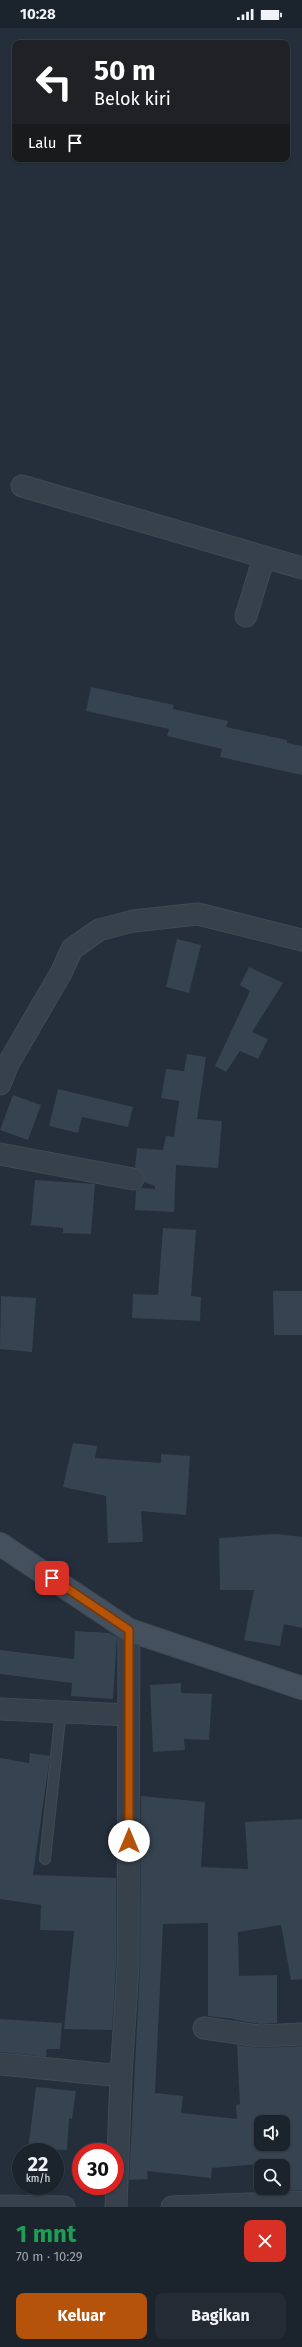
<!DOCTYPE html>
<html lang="id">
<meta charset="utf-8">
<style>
body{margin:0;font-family:"Fira Sans",sans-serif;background:#242b34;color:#f1f3f6;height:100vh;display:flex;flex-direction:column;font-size:15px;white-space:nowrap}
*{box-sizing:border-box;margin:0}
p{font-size:13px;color:#a0a4a9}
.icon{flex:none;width:22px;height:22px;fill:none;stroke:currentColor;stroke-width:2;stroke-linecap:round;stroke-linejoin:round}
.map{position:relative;height:2179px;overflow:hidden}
.side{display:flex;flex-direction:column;background:#1b232c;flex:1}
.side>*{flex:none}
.hud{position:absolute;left:12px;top:12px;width:278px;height:122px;border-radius:8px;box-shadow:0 1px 3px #0004,0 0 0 1px #394048;background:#202124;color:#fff;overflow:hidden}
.tools{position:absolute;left:254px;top:2087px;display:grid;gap:8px}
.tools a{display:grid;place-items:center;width:36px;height:36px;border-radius:8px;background:#1b232c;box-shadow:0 1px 3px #0004,0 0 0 1px #394048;font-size:20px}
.speed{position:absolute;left:12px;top:2115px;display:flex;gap:8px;font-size:20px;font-weight:700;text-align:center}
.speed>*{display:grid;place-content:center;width:52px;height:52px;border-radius:50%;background:#1b232c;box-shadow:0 1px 3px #0004,0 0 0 1px #394048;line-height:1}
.speed small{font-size:10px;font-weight:400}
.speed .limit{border:6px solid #d22;background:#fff;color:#111}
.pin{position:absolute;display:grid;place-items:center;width:34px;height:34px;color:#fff;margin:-17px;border-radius:8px;box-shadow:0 2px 6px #0006}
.me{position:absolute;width:44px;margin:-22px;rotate:0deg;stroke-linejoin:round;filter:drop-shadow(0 0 3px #0008)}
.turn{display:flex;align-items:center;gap:14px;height:84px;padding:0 16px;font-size:18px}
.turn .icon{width:52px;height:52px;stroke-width:2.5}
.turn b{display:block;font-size:28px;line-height:34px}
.then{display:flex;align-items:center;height:38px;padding:0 16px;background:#0003;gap:8px;font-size:15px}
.round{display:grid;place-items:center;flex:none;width:42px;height:42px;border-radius:8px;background:#242b34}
.overview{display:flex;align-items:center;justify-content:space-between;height:68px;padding:0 16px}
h1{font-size:24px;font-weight:700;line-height:30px;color:#1e9e55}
.button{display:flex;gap:8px;margin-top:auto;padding:8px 16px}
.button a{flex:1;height:46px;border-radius:8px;background:#b45309;color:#fff;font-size:16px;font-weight:700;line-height:46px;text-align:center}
.button a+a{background:#242b34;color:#f1f3f6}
.status{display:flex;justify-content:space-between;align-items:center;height:28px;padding:0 20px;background:#1b232c;direction:ltr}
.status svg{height:11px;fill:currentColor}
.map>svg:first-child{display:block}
</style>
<div class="status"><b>10:28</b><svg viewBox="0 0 49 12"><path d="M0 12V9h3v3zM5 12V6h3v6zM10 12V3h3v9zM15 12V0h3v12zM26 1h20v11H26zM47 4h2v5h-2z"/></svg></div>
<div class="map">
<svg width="302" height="2179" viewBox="0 0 302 2179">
<rect width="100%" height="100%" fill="#242f3b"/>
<path fill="#364351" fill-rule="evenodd" d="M91,659L174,677L173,681L228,693L226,699L287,712V715L302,718V747L220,729L222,721L167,708L169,701L86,683Z
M177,911L201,917L189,965L166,959Z
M249,939L283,955L252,1004L268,1011L258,1031L240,1023L226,1044L215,1038L250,963L240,957Z
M187,1026L206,1029L197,1091L222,1093L218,1140L176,1137L174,1184L135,1182L136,1162L141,1160L155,1161V1158L144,1154V1147L135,1139L137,1120L163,1122L166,1108L174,1109L179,1073L161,1070L166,1041L184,1043Z
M58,1061L133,1079L128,1099L82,1089L78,1105L49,1098Z
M13,1067L41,1077L28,1112L0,1102Z
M35,1152L95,1156L91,1206L63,1205V1200L31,1197Z
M163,1200L196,1202L191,1268L201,1269L200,1293L132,1290L133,1266L158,1267Z
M273,1263H302V1307H274Z
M1,1268L36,1270L32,1324L0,1321Z
M73,1415L97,1418L95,1430L161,1435V1426L190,1428L186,1487L141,1483L143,1514L108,1515L106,1468L63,1459Z
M276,1506L302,1509V1600L284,1596L280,1618L244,1612L254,1562H220L219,1510Z
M75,1603L110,1605L117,1609L113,1671L71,1668L72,1655L0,1646V1622L74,1631Z
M181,1655V1665L212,1666L209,1712L184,1711L185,1722L153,1724L150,1657Z
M30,1725L50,1728L33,1847L116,1850V1939L112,2002L64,2001L74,1903L40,1902L41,1877L0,1871V1730L29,1735Z
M141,1768L205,1774L201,1839L248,1841L245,1794L302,1791V1951L291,1952L281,1897L238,1904L239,1948L277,1947V1995L260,1996L235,1992V1991L208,1988V1895L163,1896L155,2065L183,2068L181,2085L237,2091L236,2077L240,2076L237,2017L259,2020L302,2018V2162L270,2163V2160H283V2138H269V2135L212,2140L211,2150L147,2143L148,2151L129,2152L140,1940ZM261,2094H283V2116H261Z
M0,1991L62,1995L60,2021H47L46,2029L0,2024Z
M36,2059L76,2063L72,2091L69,2090L67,2122L28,2121Z"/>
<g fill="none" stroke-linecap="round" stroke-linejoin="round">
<g stroke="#404a54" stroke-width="12">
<path id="lane" d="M45,1831L61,1682"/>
</g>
<g stroke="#404a54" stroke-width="23">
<path id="street" d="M22,458L302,540
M246,588L264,529
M0,1056L8,1036L61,945L72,921L99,902L133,893L198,886L302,912
M0,1126L133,1151
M0,1681L129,1687
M204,2000L259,2008L302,2006
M0,2036L121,2048L128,1939L129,1602
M0,2178L64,2179
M116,2179L121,2048
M172,2179L302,2174"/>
</g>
<g stroke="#404a54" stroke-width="24">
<path id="secondary" d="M0,1516L129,1602L302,1660"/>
</g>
<use href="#lane" stroke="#37414b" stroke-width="10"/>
<use href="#street" stroke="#37414b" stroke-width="21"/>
<use href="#secondary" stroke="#45505e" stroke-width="22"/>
</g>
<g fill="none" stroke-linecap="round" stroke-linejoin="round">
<g stroke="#753606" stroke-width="10">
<path id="route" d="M52,1550L129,1602V1813"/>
</g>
<use href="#route" stroke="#b45309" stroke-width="7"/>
</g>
</svg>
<div class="tools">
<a><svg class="icon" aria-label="sound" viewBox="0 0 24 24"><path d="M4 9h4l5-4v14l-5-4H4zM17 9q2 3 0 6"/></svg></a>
<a><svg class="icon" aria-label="search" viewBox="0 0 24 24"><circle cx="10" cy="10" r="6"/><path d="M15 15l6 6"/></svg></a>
</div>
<div class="speed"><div>22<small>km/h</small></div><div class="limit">30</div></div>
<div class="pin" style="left:52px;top:1550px;background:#d93025"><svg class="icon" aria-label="arrive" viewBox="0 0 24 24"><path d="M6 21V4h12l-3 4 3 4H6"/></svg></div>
<svg class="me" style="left:129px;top:1813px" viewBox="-20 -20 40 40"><circle r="19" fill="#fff"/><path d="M0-13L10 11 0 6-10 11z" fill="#b45309"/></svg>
<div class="hud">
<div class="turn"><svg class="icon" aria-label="left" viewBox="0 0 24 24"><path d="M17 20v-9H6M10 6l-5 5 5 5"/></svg><div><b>50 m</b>Belok kiri</div></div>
<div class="then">Lalu<svg class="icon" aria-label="arrive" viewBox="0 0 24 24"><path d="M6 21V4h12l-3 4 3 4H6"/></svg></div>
</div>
</div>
<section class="side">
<div class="overview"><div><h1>1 mnt</h1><p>70 m · 10:29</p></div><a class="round" style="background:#d93025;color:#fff"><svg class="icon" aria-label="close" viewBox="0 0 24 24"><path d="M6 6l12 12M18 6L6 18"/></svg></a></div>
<div class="button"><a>Keluar</a><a>Bagikan</a></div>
</section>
